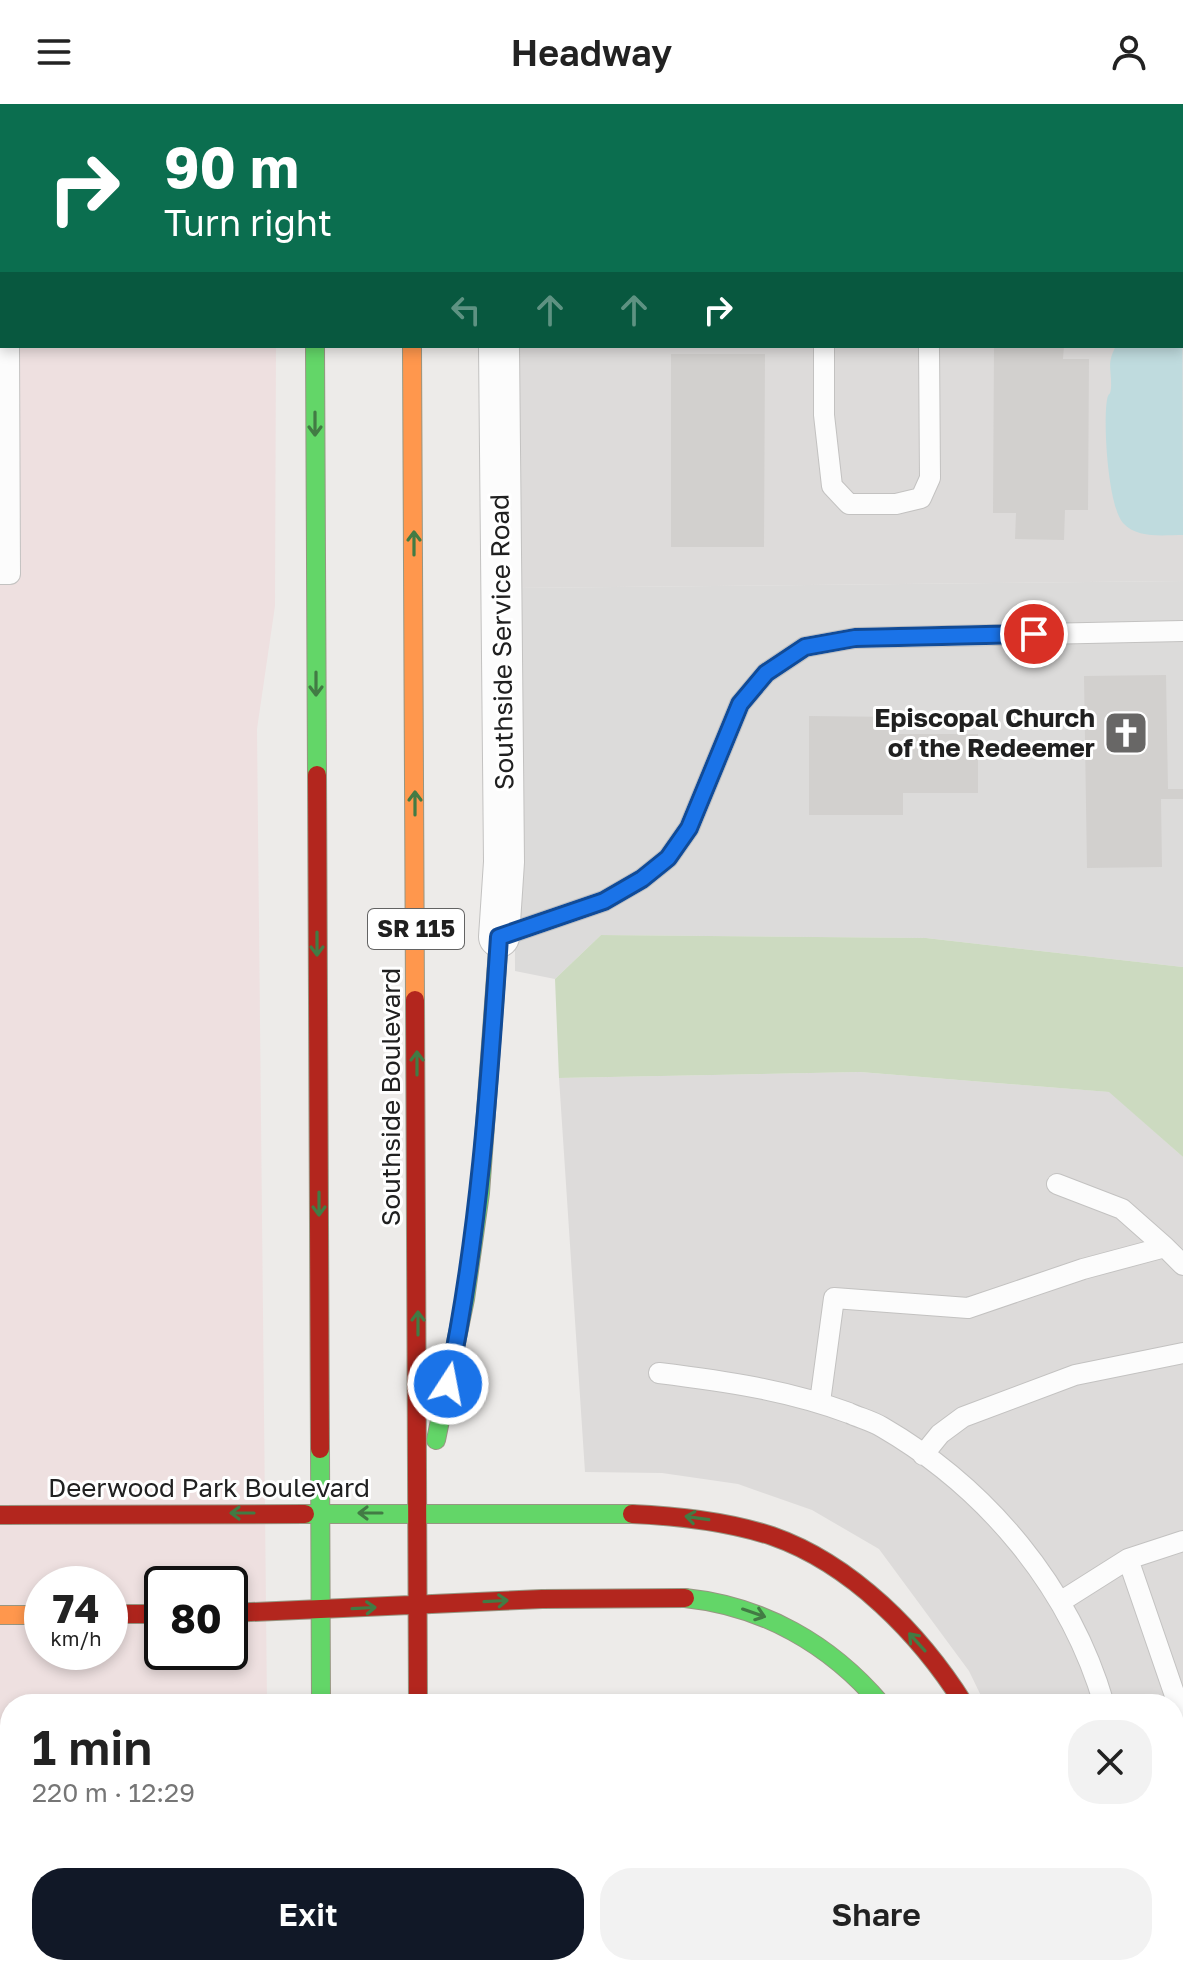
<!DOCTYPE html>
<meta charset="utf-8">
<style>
body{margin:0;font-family:"Golos Text",sans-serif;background:#f2f2f2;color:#222;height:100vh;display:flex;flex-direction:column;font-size:30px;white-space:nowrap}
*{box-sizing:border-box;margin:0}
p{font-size:26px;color:#767676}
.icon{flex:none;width:44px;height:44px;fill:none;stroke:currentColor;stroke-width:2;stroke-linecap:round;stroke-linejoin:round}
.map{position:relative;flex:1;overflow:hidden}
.details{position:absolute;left:0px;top:1590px;width:1184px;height:282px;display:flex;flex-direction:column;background:#fff;border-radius:32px 32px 0 0;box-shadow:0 4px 12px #0003}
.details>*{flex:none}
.guide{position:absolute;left:0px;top:0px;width:1184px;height:244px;box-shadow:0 4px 12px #0003;background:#0b6e4f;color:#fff;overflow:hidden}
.speed{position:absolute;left:24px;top:1462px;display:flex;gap:16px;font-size:40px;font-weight:700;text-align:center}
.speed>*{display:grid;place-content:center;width:104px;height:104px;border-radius:50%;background:#fff;box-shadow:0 4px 12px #0003;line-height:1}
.speed small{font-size:20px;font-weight:400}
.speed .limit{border:4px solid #111;border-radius:12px;background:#fff;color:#111}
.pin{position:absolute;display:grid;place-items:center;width:68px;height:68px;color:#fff;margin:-34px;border:4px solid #fff;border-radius:50%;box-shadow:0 2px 8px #0007}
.me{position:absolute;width:88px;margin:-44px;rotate:11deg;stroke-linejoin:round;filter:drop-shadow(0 0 6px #0008)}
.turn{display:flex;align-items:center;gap:28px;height:168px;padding:0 32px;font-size:36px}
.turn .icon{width:104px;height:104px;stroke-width:2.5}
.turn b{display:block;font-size:56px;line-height:68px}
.lanes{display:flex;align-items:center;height:76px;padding:0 32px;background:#0003;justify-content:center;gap:40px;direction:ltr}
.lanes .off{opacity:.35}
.round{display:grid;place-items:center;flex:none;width:84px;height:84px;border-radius:32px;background:#f2f2f2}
.headline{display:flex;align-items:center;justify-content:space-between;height:136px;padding:0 32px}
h1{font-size:48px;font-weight:600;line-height:60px}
.button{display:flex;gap:16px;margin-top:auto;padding:16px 32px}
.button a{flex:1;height:92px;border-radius:32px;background:#111827;color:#fff;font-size:32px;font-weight:600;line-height:92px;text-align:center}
.button a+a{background:#f2f2f2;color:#222}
header{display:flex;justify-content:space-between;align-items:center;height:104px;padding:0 32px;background:#fff;font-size:36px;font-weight:600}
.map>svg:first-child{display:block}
</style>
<header><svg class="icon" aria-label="menu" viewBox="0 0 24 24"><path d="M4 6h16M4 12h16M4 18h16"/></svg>Headway<svg class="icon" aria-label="person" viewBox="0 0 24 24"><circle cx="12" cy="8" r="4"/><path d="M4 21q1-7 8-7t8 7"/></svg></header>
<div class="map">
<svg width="1183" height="1871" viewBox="0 0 1183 1871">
<rect width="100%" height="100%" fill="#edebe9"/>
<path fill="#dddbda" d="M510,0H1183V477L514,484L512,242H1182V2Z
M860,968L1110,988L1183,1053V1871H1013L1015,1862H1174V1600H985L969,1567L879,1445L812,1406L738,1380L662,1369L585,1368L559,974Z"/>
<path fill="#eee0e0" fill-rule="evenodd" d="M0,0H276L2,2V242H276L275,502L257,625L267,1600H10V1862H269V1871H0ZM42,1480H110V1548H42ZM162,1480H230V1548H162Z"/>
<path fill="#dcdbda" d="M1183,477V863L926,834L601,831L555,875L515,867L514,484Z"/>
<path fill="#ccdac0" d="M601,831L926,834L1183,863V1053L1109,988L860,968L559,974L555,875Z"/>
<path fill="#bfdbde" d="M1182,129L1183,431C1164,431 1137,435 1123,419C1108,402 1103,319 1107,296C1109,287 1110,293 1111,284C1112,266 1106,260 1116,242H1182Z
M591,1862H773L770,1871H590Z"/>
<path fill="#d2d0ce" d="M994,242H1064L1063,255H1089L1088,406H1065L1064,436L1015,435L1016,409H993Z
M671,250H765L764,443H671Z
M1166,571L1168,685H1183V695H1161L1162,763L1087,764L1084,572Z
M809,612L899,613V630H978V689H903V711H809Z"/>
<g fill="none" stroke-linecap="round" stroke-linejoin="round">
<g stroke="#c3c2c1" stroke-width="22">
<path id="lane" d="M9,0V2
M918,0L919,2
M824,242V311L832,382L849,400H896L921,394L930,374L929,242
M0,470H10L9,242
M499,833L604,797L642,775L668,754L689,724L740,600L766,569L805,543L855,534L1183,527
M1057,1080L1122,1105L1165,1143
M659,1269C724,1277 787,1286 849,1309C860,1314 872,1317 882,1323C987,1384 1070,1483 1104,1600
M820,1298L834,1194L968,1204L1083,1165L1165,1143L1183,1161
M923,1351L940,1330L963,1313L1075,1271L1183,1249
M1128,1455L1183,1615
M1060,1498L1128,1455L1183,1437
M0,1867L3,1871
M1100,1871L1103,1862"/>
</g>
<g stroke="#c3c2c1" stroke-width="42">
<path id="street" d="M496,0V2
M499,242L504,758L499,833"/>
</g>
<g stroke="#979682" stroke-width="20">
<path id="fast" d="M313,0V2
M315,242L317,671
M436,1336L465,1195L480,1089L499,833
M320,1345L321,1600
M305,1410H632
M685,1494C763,1502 830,1540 881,1600
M321,1862V1871"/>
</g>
<g stroke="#979682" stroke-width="20">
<path id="slow" d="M411,0V2
M412,242L415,896
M0,1511H42
M420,1862V1871
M925,1871L929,1862"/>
</g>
<g stroke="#979682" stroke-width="20">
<path id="jam" d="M317,671L320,1345
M415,896L418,1600
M632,1410C679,1412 726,1417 772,1432C852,1460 920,1530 964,1600
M0,1411L305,1410
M230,1509L542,1495L685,1494
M110,1510H162
M998,1871L1001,1862"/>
</g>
<use href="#lane" stroke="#fcfcfc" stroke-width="20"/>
<use href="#street" stroke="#fcfcfc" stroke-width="40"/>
<use href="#fast" stroke="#63d668" stroke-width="18"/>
<use href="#slow" stroke="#ff974d" stroke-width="18"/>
<use href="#jam" stroke="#b3261e" stroke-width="18"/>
</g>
<defs><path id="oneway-shaft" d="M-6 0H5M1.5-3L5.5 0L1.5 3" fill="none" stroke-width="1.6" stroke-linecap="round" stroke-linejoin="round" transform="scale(2)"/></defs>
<g stroke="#427b44">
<use href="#oneway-shaft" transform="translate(315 320) rotate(90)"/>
<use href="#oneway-shaft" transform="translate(414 439) rotate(-90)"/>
<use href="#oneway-shaft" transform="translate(316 580) rotate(90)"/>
<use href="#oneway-shaft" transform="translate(415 699) rotate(-90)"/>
<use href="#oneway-shaft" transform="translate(317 840) rotate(90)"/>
<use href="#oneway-shaft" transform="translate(417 959) rotate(-90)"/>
<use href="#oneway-shaft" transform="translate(319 1100) rotate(90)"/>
<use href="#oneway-shaft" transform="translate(418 1219) rotate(-90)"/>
<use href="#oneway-shaft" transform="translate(242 1409) rotate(180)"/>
<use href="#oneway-shaft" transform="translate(370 1409) rotate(180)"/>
<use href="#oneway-shaft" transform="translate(697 1414) rotate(-172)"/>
<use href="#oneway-shaft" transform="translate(496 1497) rotate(-3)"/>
<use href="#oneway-shaft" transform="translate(364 1504) rotate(-3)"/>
<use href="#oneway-shaft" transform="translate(754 1509) rotate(19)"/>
<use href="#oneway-shaft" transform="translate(917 1538) rotate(-132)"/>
</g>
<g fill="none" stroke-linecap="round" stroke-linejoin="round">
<g stroke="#114b97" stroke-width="20">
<path id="route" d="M448,1280C479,1132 489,984 499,833L604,797L642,775L668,754L689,724L740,600L766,569L805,543L855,534L1034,530"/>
</g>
<use href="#route" stroke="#1a73e8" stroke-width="14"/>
</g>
<defs>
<g id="church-square" transform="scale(2.3)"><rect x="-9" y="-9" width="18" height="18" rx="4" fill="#686766" stroke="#fff"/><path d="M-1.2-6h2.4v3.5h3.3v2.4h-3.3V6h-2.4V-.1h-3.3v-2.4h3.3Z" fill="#fff"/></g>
</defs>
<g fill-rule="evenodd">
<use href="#church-square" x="1126" y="629"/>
</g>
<g text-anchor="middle" stroke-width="6" stroke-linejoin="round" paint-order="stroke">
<rect fill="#fff" stroke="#636363" stroke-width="2" x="368" y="805" width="96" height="40" rx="6"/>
<g font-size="24" font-weight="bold" fill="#202020">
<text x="416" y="833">SR 115</text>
</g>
<g font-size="26" fill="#202020" stroke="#fff">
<text transform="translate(502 538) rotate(-91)" y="9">Southside Service Road</text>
<text transform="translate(391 993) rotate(-90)" y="9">Southside Boulevard</text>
<text x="209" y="1393">Deerwood Park Boulevard</text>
</g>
<g font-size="26" font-weight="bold" fill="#202020" stroke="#fff" text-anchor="end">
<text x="1095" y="623">Episcopal Church<tspan x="1095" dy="30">of the Redeemer</tspan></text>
</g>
</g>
</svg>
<div class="speed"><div>74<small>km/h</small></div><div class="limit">80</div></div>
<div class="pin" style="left:1034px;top:530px;background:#d93025"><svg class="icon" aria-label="arrive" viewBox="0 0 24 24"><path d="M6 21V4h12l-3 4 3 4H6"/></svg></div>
<svg class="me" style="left:448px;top:1280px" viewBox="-20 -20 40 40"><circle r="17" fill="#1a73e8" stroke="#fff" stroke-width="3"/><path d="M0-11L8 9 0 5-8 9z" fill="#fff"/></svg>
<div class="guide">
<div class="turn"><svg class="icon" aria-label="right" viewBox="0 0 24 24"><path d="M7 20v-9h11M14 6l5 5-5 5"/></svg><div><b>90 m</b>Turn right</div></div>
<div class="lanes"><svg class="icon off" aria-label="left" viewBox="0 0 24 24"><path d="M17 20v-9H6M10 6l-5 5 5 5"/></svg><svg class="icon off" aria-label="ahead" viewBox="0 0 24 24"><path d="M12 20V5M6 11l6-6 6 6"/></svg><svg class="icon off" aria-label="ahead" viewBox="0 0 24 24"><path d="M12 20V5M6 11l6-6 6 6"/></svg><svg class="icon" aria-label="right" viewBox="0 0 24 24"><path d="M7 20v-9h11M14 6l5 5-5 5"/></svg></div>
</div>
<section class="details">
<div class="headline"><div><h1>1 min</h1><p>220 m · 12:29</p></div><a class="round"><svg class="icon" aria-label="close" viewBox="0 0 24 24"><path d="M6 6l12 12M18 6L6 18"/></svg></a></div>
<div class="button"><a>Exit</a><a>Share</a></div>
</section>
</div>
